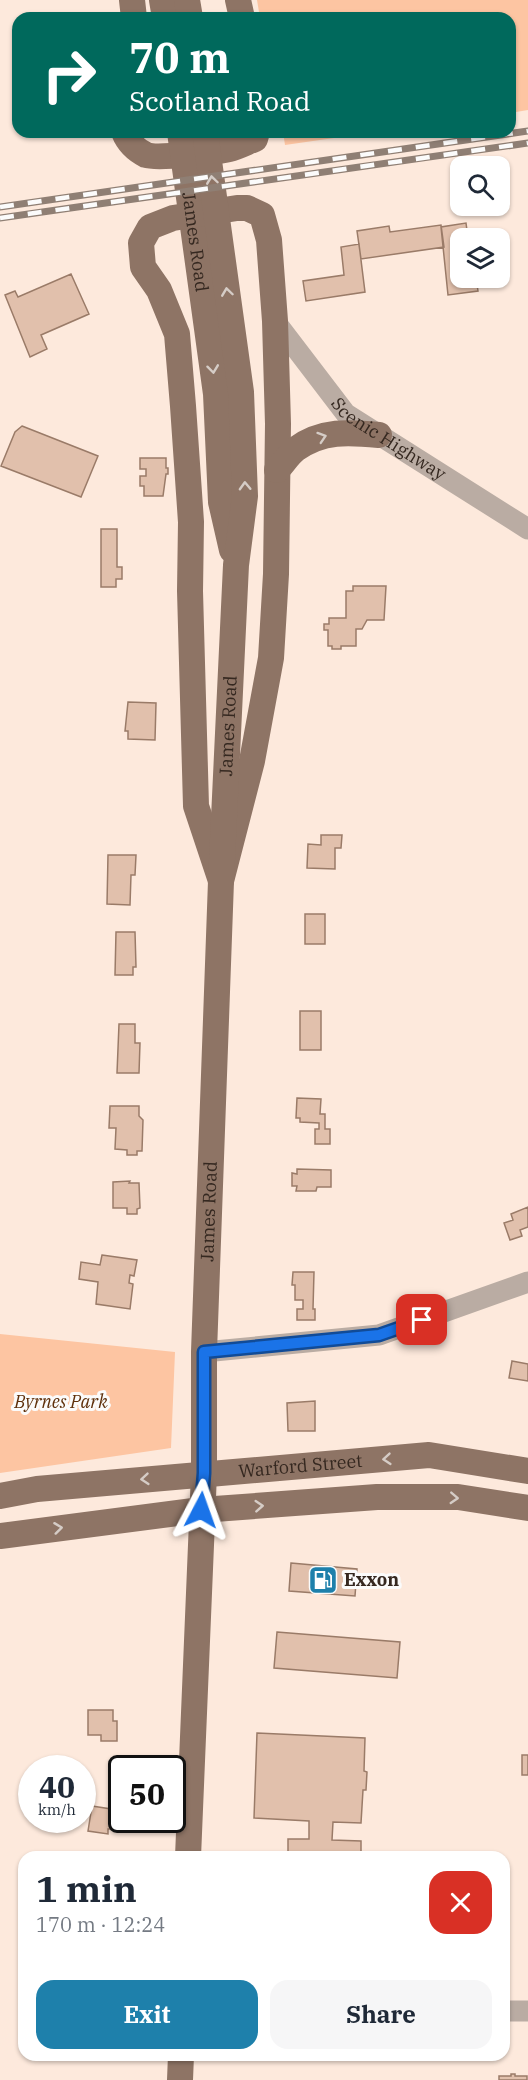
<!DOCTYPE html>
<meta charset="utf-8">
<style>
body{margin:0;font-family:"IBM Plex Serif",serif;background:#f6f6f7;color:#1f2937;height:100vh;display:flex;flex-direction:column;font-size:22px;white-space:nowrap}
*{box-sizing:border-box;margin:0}
p{font-size:20px;color:#747a83}
.icon{flex:none;width:33px;height:33px;fill:none;stroke:currentColor;stroke-width:2;stroke-linecap:round;stroke-linejoin:round}
.map{position:relative;flex:1;overflow:hidden}
.sheet{position:absolute;left:18px;top:1851px;width:492px;height:210px;display:flex;flex-direction:column;background:#fff;border-radius:18px;box-shadow:0 2px 4px #0004}
.sheet>*{flex:none}
.hud{position:absolute;left:12px;top:12px;width:504px;height:126px;border-radius:18px;box-shadow:0 2px 4px #0004;background:#00695c;color:#fff;overflow:hidden}
.buttons{position:absolute;left:450px;top:156px;display:grid;gap:12px}
.buttons a{display:grid;place-items:center;width:60px;height:60px;border-radius:12px;background:#fff;box-shadow:0 2px 4px #0004;font-size:30px}
.speed{position:absolute;left:18px;top:1755px;display:flex;gap:12px;font-size:30px;font-weight:700;text-align:center}
.speed>*{display:grid;place-content:center;width:78px;height:78px;border-radius:50%;background:#fff;box-shadow:0 2px 4px #0004;line-height:1}
.speed small{font-size:15px;font-weight:400}
.speed .limit{border:3px solid #111;border-radius:9px;background:#fff;color:#111}
.pin{position:absolute;display:grid;place-items:center;width:51px;height:51px;color:#fff;margin:-26px;border-radius:12px;box-shadow:0 3px 9px #0006}
.me{position:absolute;width:66px;margin:-33px;rotate:4deg;stroke-linejoin:round;filter:drop-shadow(0 0 4px #0008)}
.turn{display:flex;align-items:center;gap:21px;height:126px;padding:0 18px;font-size:27px}
.turn .icon{width:78px;height:78px;stroke-width:2.5}
.turn b{display:block;font-size:42px;line-height:51px}
.round{display:grid;place-items:center;flex:none;width:63px;height:63px;border-radius:18px;background:#f6f6f7}
.headline{display:flex;align-items:center;justify-content:space-between;height:102px;padding:0 18px}
h1{font-size:36px;font-weight:700;line-height:45px}
.cta{display:flex;gap:12px;margin-top:auto;padding:12px 18px}
.cta a{flex:1;height:69px;border-radius:18px;background:#1e80ab;color:#fff;font-size:24px;font-weight:700;line-height:69px;text-align:center}
.cta a+a{background:#f6f6f7;color:#1f2937}
.map>svg:first-child{display:block}
</style>
<div class="map">
<svg width="528" height="2080" viewBox="0 0 528 2080">
<rect width="100%" height="100%" fill="#fde9dc"/>
<path fill="#fdc5a2" d="M257,0H528V110L510,113V18H260Z
M283,132H376L285,145Z
M0,1334L175,1352L171,1448L0,1473Z"/>
<path fill="#e1c0ac" stroke="#9a7b68" stroke-width="1.5" d="M466,223L468,238H460V278H476L478,291L448,295L441,227Z
M441,225L444,247L361,259L357,231L389,226L390,232Z
M359,244L365,292L306,301L303,281L344,275L341,247Z
M71,274L89,314L41,335L47,349L30,357L5,295L15,291L18,297Z
M22,426L98,456L81,497L1,466L15,432Z
M140,458H166V468H168V474H166L163,496H144V486H140V476H146V469H140Z
M101,529H117V567H122V579H116V587H101Z
M353,586H386L384,620H367L362,629H356V646H341V649H332V646H328V630H324V624H329V618H346V591H353Z
M128,702L156,703L155,740L128,739V731H125Z
M321,835H342L341,848H335V869L307,868L308,844L321,845Z
M108,855H136L135,875H131L130,905L107,904Z
M305,914H325V944H305Z
M116,932H135L136,967H133V975H115Z
M300,1011H321V1050H300Z
M119,1024H135V1043H140L139,1073H117Z
M297,1098L321,1099L320,1114H325V1129H330V1144H315V1129H319V1123L300,1122V1118H296Z
M110,1106H139V1116L143,1120L142,1151H137V1155H127V1150L115,1149L116,1128H109Z
M297,1169L331,1170V1187H317L316,1191H296L297,1186H292V1173L297,1174Z
M130,1181L129,1183H139L140,1208L137,1209V1214H127V1208H113V1182Z
M528,1207V1227L520,1230L522,1236L510,1240L504,1223L513,1220L511,1214Z
M102,1255L137,1260L134,1276L130,1275L129,1283L133,1284L130,1309L96,1304L98,1282L79,1279L81,1262L100,1265Z
M293,1272H314L313,1309H315V1320H297V1309H303V1300H295V1285H292Z
M512,1361L528,1364V1381L509,1378Z
M315,1401V1431H288L287,1403Z
M291,1563L357,1569L355,1596L289,1591Z
M277,1632L400,1642L397,1678L274,1668Z
M88,1710H113V1721H117V1741H101V1735H88Z
M257,1733L365,1738L364,1771L367,1772L366,1790H363L361,1823L333,1822L332,1840L361,1841V1857H256H288V1839H309V1821L254,1818Z
M522,1755H528V1775H522Z
M92,1806L111,1809L110,1829H108V1834L88,1831Z
M511,2074H515V2076H527V2080H499V2076H511Z"/>
<g fill="none" stroke-linecap="round" stroke-linejoin="round">
<g stroke="#baaca3" stroke-width="21">
<path id="s1" d="M275,321L346,414L528,529"/>
<path d="M204,1352L379,1335L528,1282"/>
<path d="M504,2011H528"/>
</g>
<g stroke="#8e7465" stroke-width="26">
<path d="M132,0L134,18"/>
<path d="M162,0L165,18"/>
<path d="M187,0L190,18"/>
<path d="M238,0L242,18"/>
<path d="M124,132C128,142 136,150 146,155C158,159 216,152 229,149C238,147 247,142 255,139L257,132"/>
<path id="s2" d="M180,132L216,394L221,502L232,550"/>
<path d="M237,208H247L262,215L269,240L275,321L278,424L276,574L271,658L252,761L221,881L196,806L190,591L191,522L183,406L177,334L159,290L143,267L141,243L150,227L173,218Z"/>
<path d="M277,470C283,464 289,454 296,449C322,430 349,432 379,435"/>
<path id="s3" d="M0,1496L37,1489L429,1455L528,1471"/>
<path d="M0,1536L201,1510L377,1497H458L528,1508"/>
<path id="s4" d="M188,1857L204,1473V1352L221,881L236,565L245,496L241,392L205,132"/>
<path d="M180,2080L181,2055"/>
</g>
<g stroke="#8f7f74" stroke-width="7">
<path id="rail" d="M0,207L528,131
M0,218L528,143"/>
</g>
<use href="#rail" stroke="#fbfbfb" stroke-width="4.5" stroke-dasharray="14" stroke-linecap="butt"/>
</g>
<defs><path id="oneway-chevron" d="M-2-3.5L2.5 0L-2 3.5" fill="none" stroke-width="1.6" stroke-linecap="round" stroke-linejoin="round" transform="scale(1.5)"/></defs>
<g stroke="#d5ccc6">
<use href="#oneway-chevron" transform="translate(212 180) rotate(-98)"/>
<use href="#oneway-chevron" transform="translate(227 292) rotate(-98)"/>
<use href="#oneway-chevron" transform="translate(213 369) rotate(83)"/>
<use href="#oneway-chevron" transform="translate(322 437) rotate(-18)"/>
<use href="#oneway-chevron" transform="translate(245 486) rotate(-92)"/>
<use href="#oneway-chevron" transform="translate(387 1459) rotate(175)"/>
<use href="#oneway-chevron" transform="translate(145 1479) rotate(175)"/>
<use href="#oneway-chevron" transform="translate(454 1498) rotate(3)"/>
<use href="#oneway-chevron" transform="translate(259 1506) rotate(-4)"/>
<use href="#oneway-chevron" transform="translate(58 1528) rotate(-7)"/>
</g>
<g fill="none" stroke-linecap="round" stroke-linejoin="round">
<g stroke="#114b97" stroke-width="15">
<path id="route" d="M201,1510L204,1473V1352L379,1335L422,1320"/>
</g>
<use href="#route" stroke="#1a73e8" stroke-width="10"/>
</g>
<defs>
<g id="fuel-square" transform="scale(1.5)"><rect x="-9" y="-9" width="18" height="18" rx="4" fill="#1e80ab" stroke="#fbfbfb"/><path d="M-5.5-6h7V0h2V4h1.3V-2.5L3-4.5l.8-.8L6-3V5H2.5V1h-1V6h-7ZM-4.2-4.7v3.2H.2V-4.7Z" fill="#fff"/></g>
</defs>
<g fill-rule="evenodd">
<use href="#fuel-square" x="323" y="1580"/>
</g>
<g text-anchor="middle" stroke-width="6" stroke-linejoin="round" paint-order="stroke">
<g font-size="18" fill="#352820" stroke="#fbfbfb">
<text dy="6" stroke="none"><textPath href="#s2" startOffset="111">James Road</textPath></text>
<text dy="6" stroke="none"><textPath href="#s1" startOffset="166">Scenic Highway</textPath></text>
<text dy="6" stroke="none"><textPath href="#s4" startOffset="1132">James Road</textPath></text>
<text dy="6" stroke="none"><textPath href="#s4" startOffset="646">James Road</textPath></text>
<text dy="6" stroke="none"><textPath href="#s3" startOffset="302">Warford Street</textPath></text>
</g>
<g font-size="18" font-style="italic" fill="#5f300b" stroke="#fbfbfb">
<text x="61" y="1408">Byrnes Park</text>
</g>
<g font-size="18" font-weight="bold" fill="#352820" stroke="#fbfbfb" text-anchor="start">
<text x="344" y="1586">Exxon</text>
</g>
</g>
</svg>
<div class="buttons">
<a><svg class="icon" aria-label="search" viewBox="0 0 24 24"><circle cx="10" cy="10" r="6"/><path d="M15 15l6 6"/></svg></a>
<a><svg class="icon" aria-label="layers" viewBox="0 0 24 24"><path d="M12 4l9 5-9 5-9-5zM3 14l9 5 9-5"/></svg></a>
</div>
<div class="speed"><div>40<small>km/h</small></div><div class="limit">50</div></div>
<div class="pin" style="left:422px;top:1320px;background:#d93025"><svg class="icon" aria-label="arrive" viewBox="0 0 24 24"><path d="M6 21V4h12l-3 4 3 4H6"/></svg></div>
<svg class="me" style="left:201px;top:1510px" viewBox="-20 -20 40 40"><path d="M0-17L14 15 0 8-14 15z" fill="#1a73e8" stroke="#fff" stroke-width="4"/></svg>
<div class="hud">
<div class="turn"><svg class="icon" aria-label="right" viewBox="0 0 24 24"><path d="M7 20v-9h11M14 6l5 5-5 5"/></svg><div><b>70 m</b>Scotland Road</div></div>
</div>
<section class="sheet">
<div class="headline"><div><h1>1 min</h1><p>170 m · 12:24</p></div><a class="round" style="background:#d93025;color:#fff"><svg class="icon" aria-label="close" viewBox="0 0 24 24"><path d="M6 6l12 12M18 6L6 18"/></svg></a></div>
<div class="cta"><a>Exit</a><a>Share</a></div>
</section>
</div>
